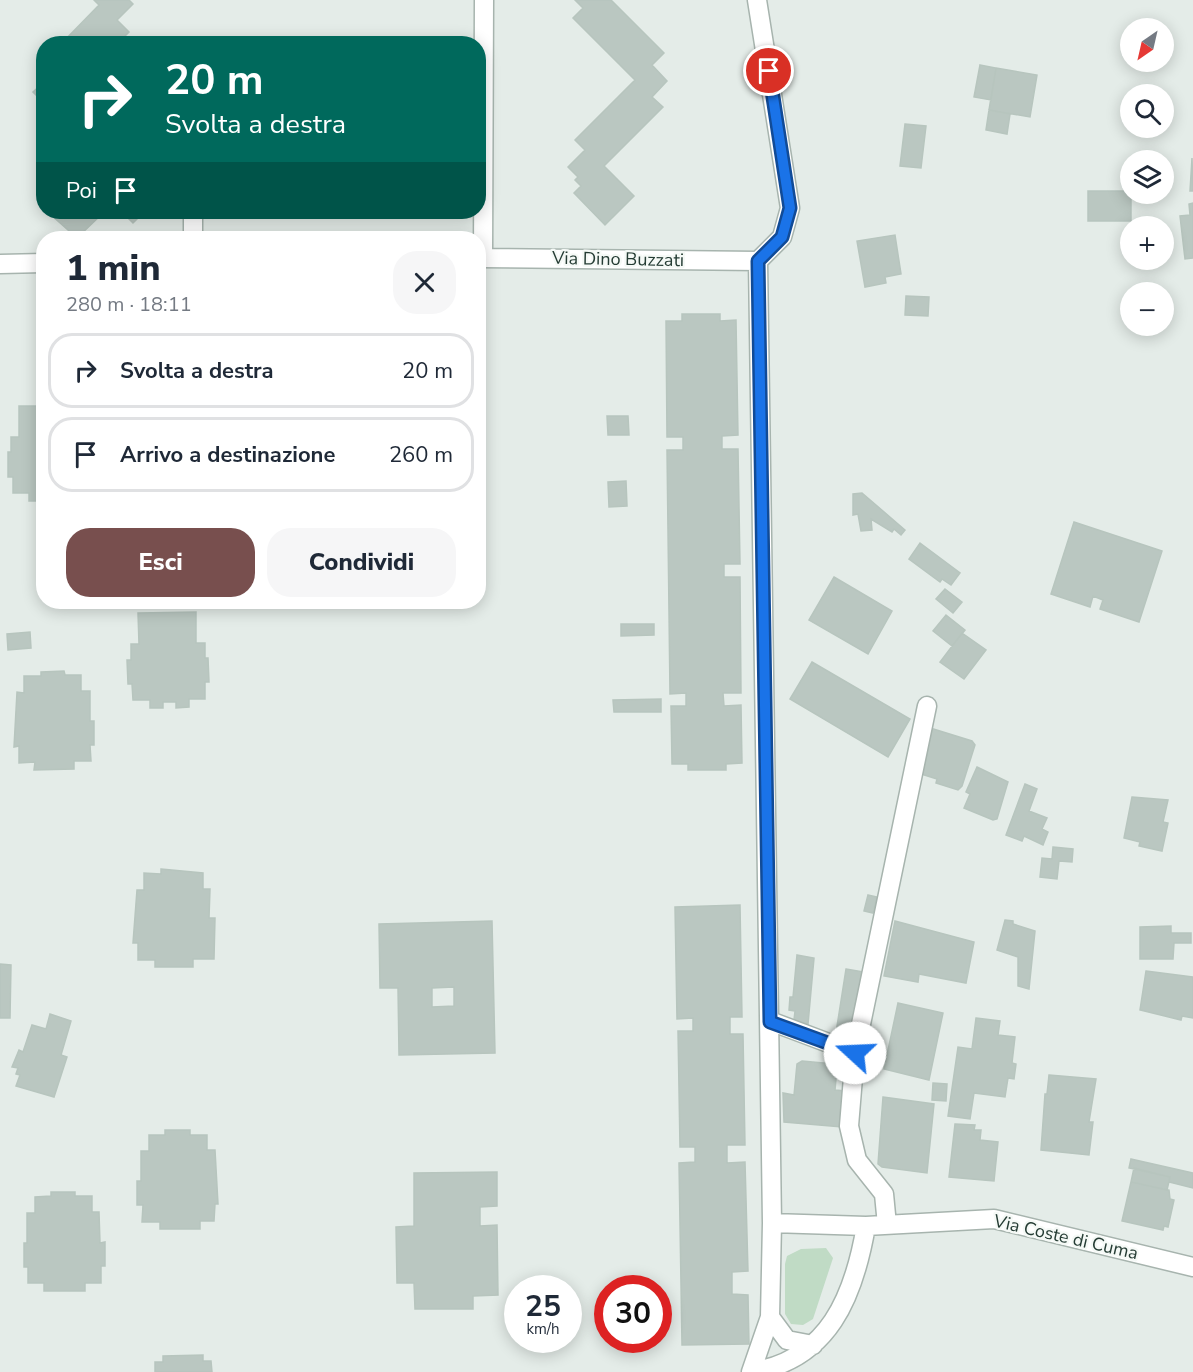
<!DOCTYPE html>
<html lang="it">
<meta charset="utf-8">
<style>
body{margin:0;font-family:"Nunito Sans",sans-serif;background:#f6f6f7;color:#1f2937;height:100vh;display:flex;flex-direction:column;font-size:22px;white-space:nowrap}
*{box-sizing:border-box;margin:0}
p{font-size:20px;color:#747a83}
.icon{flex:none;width:33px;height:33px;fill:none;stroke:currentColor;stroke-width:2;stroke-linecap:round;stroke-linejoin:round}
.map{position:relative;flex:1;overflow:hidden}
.drawer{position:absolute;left:36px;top:231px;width:450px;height:378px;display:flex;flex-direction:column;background:#fff;border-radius:24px;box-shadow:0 3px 15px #0003}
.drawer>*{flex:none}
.hud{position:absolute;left:36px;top:36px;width:450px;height:183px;border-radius:24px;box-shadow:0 3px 15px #0003;background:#00695c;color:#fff;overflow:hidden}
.needle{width:39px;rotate:214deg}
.fabs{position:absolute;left:1120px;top:18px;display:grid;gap:12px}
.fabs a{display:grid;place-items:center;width:54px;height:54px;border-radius:50%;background:#fff;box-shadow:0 3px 15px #0003;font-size:30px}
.speed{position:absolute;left:504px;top:1275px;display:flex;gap:12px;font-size:30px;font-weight:700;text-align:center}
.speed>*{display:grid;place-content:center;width:78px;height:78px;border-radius:50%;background:#fff;box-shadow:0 3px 15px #0003;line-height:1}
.speed small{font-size:15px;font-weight:400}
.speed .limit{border:9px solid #d22;background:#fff;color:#111}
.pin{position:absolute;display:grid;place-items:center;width:51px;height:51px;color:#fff;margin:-26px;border:3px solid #fff;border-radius:50%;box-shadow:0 2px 6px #0007}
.me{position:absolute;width:66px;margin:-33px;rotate:290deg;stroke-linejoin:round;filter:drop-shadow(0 0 4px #0008)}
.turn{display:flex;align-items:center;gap:21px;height:126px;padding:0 30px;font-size:27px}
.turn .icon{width:78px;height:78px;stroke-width:2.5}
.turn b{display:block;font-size:42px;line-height:51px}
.then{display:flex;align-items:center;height:57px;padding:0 30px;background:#0003;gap:12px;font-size:22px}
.round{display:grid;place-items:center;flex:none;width:63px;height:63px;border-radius:24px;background:#f6f6f7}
.head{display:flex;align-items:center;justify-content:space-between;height:102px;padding:0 30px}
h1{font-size:36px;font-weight:800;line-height:45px}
.action{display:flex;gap:12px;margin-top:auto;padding:12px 30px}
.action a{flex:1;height:69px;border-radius:24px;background:#784f4e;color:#fff;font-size:24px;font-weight:800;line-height:69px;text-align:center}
.action a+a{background:#f6f6f7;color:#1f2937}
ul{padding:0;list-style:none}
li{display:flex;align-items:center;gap:18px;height:75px;margin:0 12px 9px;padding:0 18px;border:3px solid #e0e1e3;border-radius:24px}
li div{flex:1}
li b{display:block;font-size:22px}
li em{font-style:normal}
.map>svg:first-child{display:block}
</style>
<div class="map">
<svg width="1193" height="1372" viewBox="0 0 1193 1372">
<rect width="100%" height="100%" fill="#e4ece8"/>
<path fill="#c0dbc5" d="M826,1248L833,1258L813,1319L803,1325L791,1324L785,1314V1264L787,1256L801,1249Z"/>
<path fill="#bac7c1" stroke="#b7c5be" stroke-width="1.5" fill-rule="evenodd" d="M94,0H129L133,4L117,20L129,32L117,44H61L99,5Z
M575,0H611L664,53L652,65L667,81L652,97L663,107L604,166L634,196L605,225L574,193L581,186L575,180L578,177L568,167L585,150L575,140L635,80L573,18L583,8Z
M980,65L996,68L991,100L974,97Z
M996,68L1037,75L1030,117L989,110Z
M44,82V103L33,92Z
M989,110L1010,114L1007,134L986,130Z
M905,124L926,126L921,168L900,166Z
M1192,158L1193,191H1190Z
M1088,191H1131V221H1088Z
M1193,203V258L1185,259L1180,216L1190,215L1189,204Z
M52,212H104L77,238L50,214Z
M122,212H144L133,223Z
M244,212H325V216L244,217Z
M895,235L901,274L885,277L886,283L865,287L857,241Z
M906,296L929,297L928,316L905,315Z
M478,310H482L483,370H478Z
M682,314H720V321L736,320L738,435L722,436V449H738L740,564H724V577H740L741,693H723L724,706L741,705L742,763L726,764V770H688V764H672L671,706H686V693L670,694L667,450H683V437H667L666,321H682Z
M478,381H483L484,439H478Z
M19,406H44V501H29V493H13V477H8V452H11V437H19Z
M607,416H628L629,435H608Z
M626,481L627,506L609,507L608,482Z
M862,493L905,530L901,535L894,529L892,532L871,519L872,530L861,531L858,514L853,515V494Z
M1074,522L1162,551L1139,622L1100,609L1103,600L1093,596L1090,607L1051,594Z
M920,543L960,573L951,585L942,579L940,582L909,559Z
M834,577L892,611L868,654L809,620Z
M945,589L962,602L953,613L936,599Z
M196,612V643H205V658H208L209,682H205V699H189V707L176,708V702H163V708H150V700H133L132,684H128L127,660H131V644H139L138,613Z
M946,615L965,630L952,646L933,631Z
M621,624H654V635L621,636Z
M30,632L31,648L8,650L7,634Z
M962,633L986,650L964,679L940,662Z
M812,662L910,719L888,757L790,699Z
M64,671L65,675H81V691H90V721H94V745H90L91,761H74V769L34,770L35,762L19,763V746L14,747L17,692L24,693V676H41V672Z
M661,699V712H614L613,700Z
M927,727L972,741L975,745L962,786L958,790L936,783L937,779L921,774Z
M977,767L1008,782L997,819L993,820L964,808L970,794L966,792Z
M1025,784L1037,789L1029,811L1047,818L1042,829L1048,832L1043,845L1024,836L1022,841L1006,835Z
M1132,797L1168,800L1163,822L1168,823L1162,851L1139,846L1140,842L1124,838Z
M1053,847L1073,849L1072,862L1059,861L1057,879L1040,877L1042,858L1052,859Z
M161,869L203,873V889H210L209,918H215L214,959H193V967H155V960H138V943H133L137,890H144V873L161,874Z
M868,895L877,897L873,913L864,911Z
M740,905L742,1017H730V1034H743L745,1145H727V1163L745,1162L748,1271L732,1272V1294L748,1295L749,1344L682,1345L679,1163L695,1162V1147H680L678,1031H693V1018L677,1019L675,907Z
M1005,920L1013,921V924L1035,931L1029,989L1018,986V957L997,950Z
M492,921L495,1053L399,1055L398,988H380L379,924ZM454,987V1006L432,1007V988Z
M895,921L974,942L966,983L919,974L918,982L884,976Z
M1171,926V933H1191V943H1174L1173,959H1140V927Z
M797,955L814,958L808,1024L794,1020L795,1011L789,1010L790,997H793Z
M0,964L11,965L10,1018H0Z
M846,969L864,972L852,1042L835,1039Z
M1146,971L1193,977V1018L1182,1016L1181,1020L1140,1010Z
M898,1003L943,1013L929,1080L884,1069Z
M50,1014L71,1021L61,1055L67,1057L54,1097L16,1086L20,1075L16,1074L18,1068L12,1067L19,1050L23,1052L32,1025L46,1029Z
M976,1018L1000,1021L998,1035L1015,1037L1012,1063L1016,1064L1014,1079L1008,1078L1005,1097L974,1093L970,1119L948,1116L958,1047L972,1049Z
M802,1061L834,1064L837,1068L835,1090L846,1091L842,1127L784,1122L783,1093L794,1095L797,1064Z
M1049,1075L1096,1079L1089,1122H1093L1089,1155L1041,1150L1045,1094H1047Z
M933,1083L947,1084L946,1101L932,1100Z
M883,1097L934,1104L927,1173L882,1167L878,1164Z
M955,1124L975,1125L974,1130H981L980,1140L998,1142L994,1181L949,1177Z
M165,1130H190V1135H207V1150H215L218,1204H215L214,1221H200V1229H160V1222H142L143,1205H137V1181H141V1151H149V1135H165Z
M1131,1159L1193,1173V1188L1169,1182L1170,1177L1129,1168Z
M1134,1168L1170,1177L1167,1190L1131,1182Z
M497,1172V1206L480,1207V1226L497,1225L498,1295L473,1296V1309H415L414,1283H397L396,1227L414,1226V1173Z
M1131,1182L1169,1190L1170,1199L1174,1200L1168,1227L1164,1226L1163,1230L1122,1221Z
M51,1192H75V1196H92V1212H99L100,1243L105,1242V1266H101V1283H85V1291H44V1283H28V1267H24V1243H27V1213H35V1197L51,1196Z
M203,1355V1361H211L212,1372H155V1362H163V1356Z"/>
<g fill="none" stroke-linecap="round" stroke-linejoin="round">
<g stroke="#a7b4ae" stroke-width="21">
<path id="minor" d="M193,238V212
M478,258L758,261
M483,258L484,0
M0,264L44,263
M770,1021L855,1053
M772,1223L866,1226L994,1219L1193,1267
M887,1225L884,1194L857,1160L849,1126L855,1053L927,706
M770,1317L787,1340L813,1345
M751,1372L770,1317L772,1223L758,261L782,237L790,208L757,0
M751,1372C829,1360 854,1296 866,1226"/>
</g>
<use href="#minor" stroke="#fff" stroke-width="18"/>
</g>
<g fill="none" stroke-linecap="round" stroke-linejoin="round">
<g stroke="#114b97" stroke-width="15">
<path id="route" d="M769,71L790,208L782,237L758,261L770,1022L855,1053"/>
</g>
<use href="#route" stroke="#1a73e8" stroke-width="10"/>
</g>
<g text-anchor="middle" stroke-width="4.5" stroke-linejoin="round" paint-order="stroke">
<g font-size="18" fill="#253c34" stroke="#f5f9f6">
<text transform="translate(618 259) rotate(1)" y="6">Via Dino Buzzati</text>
<text transform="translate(1066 1237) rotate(13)" y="6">Via Coste di Cuma</text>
</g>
</g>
</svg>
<div class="fabs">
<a><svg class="needle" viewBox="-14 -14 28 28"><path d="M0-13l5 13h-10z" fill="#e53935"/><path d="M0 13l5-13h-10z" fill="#747a83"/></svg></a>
<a><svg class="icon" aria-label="search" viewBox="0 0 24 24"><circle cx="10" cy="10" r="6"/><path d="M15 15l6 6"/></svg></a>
<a><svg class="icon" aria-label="layers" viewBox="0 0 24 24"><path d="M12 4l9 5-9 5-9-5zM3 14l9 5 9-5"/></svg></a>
<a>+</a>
<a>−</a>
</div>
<div class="speed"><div>25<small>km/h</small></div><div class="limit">30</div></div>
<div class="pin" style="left:769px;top:71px;background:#d93025"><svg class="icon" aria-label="arrive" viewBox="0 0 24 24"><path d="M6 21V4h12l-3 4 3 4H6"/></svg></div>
<svg class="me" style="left:855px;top:1053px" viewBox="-20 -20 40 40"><circle r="19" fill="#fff"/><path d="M0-13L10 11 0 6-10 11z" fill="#1a73e8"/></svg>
<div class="hud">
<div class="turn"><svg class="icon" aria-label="right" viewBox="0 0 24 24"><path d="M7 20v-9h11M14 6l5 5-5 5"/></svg><div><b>20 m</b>Svolta a destra</div></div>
<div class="then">Poi<svg class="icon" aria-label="arrive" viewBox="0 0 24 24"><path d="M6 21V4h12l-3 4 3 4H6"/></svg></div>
</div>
<section class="drawer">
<div class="head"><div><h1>1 min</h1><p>280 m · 18:11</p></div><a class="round"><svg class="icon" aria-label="close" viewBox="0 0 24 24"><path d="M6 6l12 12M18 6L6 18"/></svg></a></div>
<ul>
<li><svg class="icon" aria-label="right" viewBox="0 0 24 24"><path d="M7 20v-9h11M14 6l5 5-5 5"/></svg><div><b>Svolta a destra</b></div><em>20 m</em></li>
<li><svg class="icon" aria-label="arrive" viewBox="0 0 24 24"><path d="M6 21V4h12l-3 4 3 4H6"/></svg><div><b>Arrivo a destinazione</b></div><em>260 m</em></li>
</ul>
<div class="action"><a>Esci</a><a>Condividi</a></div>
</section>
</div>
